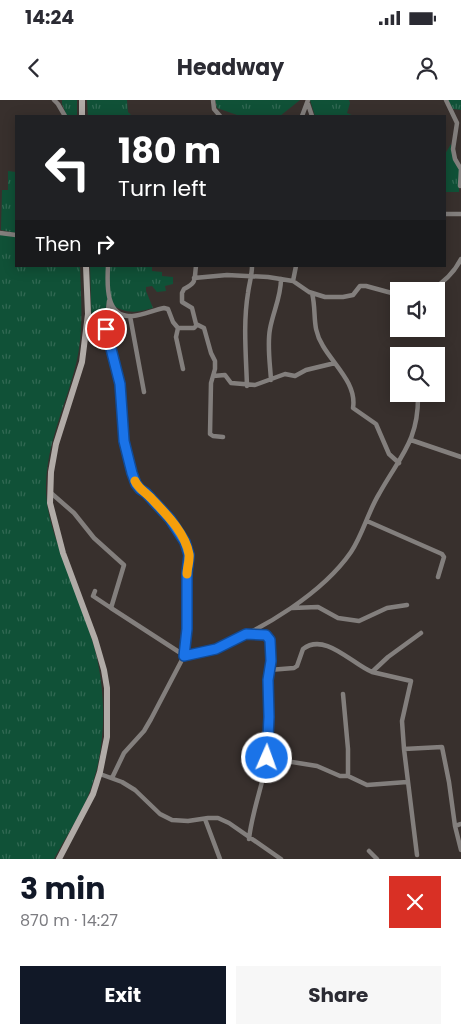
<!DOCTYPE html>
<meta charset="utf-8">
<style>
body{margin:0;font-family:Poppins,sans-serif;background:#f7f7f7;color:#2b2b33;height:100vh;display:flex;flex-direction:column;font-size:19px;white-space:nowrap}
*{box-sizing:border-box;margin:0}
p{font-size:16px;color:#7c7c81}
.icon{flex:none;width:28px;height:28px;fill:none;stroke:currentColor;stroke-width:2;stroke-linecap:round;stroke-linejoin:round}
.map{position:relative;height:759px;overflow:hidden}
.drawer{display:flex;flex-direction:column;background:#fff;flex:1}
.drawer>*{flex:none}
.banner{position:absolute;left:15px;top:15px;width:431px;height:152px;border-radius:0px;box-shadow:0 2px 12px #0003;background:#202124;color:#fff;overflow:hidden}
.tools{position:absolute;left:390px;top:182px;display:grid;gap:10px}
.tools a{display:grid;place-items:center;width:55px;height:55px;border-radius:0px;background:#fff;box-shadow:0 2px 12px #0003;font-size:25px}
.pin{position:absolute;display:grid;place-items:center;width:42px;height:42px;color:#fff;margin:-21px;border:2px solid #fff;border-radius:50%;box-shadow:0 1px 5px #0007}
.me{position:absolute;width:55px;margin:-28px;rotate:2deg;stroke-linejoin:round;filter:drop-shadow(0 0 4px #0008)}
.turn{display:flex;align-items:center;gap:18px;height:105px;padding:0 20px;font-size:22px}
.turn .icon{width:65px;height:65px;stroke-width:2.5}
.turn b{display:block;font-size:35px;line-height:42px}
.then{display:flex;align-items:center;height:48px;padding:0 20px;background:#0003;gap:10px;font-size:19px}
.round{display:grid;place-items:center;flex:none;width:52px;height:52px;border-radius:0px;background:#f7f7f7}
.overview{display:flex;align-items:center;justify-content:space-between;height:85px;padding:0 20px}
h1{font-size:30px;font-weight:700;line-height:38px;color:#111827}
.primary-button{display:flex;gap:10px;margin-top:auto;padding:10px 20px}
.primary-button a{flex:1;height:58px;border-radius:0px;background:#111827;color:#fff;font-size:20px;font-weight:700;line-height:58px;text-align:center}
.primary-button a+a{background:#f7f7f7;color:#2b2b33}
.status{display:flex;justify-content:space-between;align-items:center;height:35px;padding:0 25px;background:#fff;direction:ltr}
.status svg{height:14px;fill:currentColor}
header{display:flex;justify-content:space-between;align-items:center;height:65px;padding:0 20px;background:#fff;font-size:22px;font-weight:700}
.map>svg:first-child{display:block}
</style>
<div class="status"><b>14:24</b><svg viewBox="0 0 49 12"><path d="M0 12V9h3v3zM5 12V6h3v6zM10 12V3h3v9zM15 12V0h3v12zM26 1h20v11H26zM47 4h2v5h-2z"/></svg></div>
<header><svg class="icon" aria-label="back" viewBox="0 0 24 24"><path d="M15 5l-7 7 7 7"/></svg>Headway<svg class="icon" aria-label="person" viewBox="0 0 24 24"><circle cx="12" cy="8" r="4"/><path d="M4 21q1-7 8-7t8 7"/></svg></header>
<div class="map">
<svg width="461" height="759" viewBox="0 0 461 759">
<defs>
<pattern id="grass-tufts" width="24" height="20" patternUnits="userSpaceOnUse" patternTransform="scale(1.25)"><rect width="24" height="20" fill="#105137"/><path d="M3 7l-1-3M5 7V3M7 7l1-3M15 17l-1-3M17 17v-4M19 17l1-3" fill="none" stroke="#326953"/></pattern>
</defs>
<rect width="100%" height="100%" fill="#38302d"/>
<path fill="url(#grass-tufts)" d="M62,0H77V16H67L62,4Z
M87,0H127L128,12L132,16H88Z
M215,0H300L280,16H240L217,8Z
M310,0H349L350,3L347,13L354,16H315Z
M448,0H461V10L453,9Z
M451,44L452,52L459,68V92H445V54Z
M8,71L16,72V133L1,130L2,90H8Z
M0,134L16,137V166H80C81,199 84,232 76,264C66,305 47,342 46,385C45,419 61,451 72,483C80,507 90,530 96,554C107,600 106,652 88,696C79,717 65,738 54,759H0Z
M90,166H152V171L162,172V176L173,177V184L165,186L166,191L157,192L152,186L146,187V191L153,208C132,214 126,213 107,203L104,218V237L92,231Z"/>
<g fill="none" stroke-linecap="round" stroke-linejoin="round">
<path stroke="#837f7d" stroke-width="4.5" d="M54,0L58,4L65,16
M213,0L214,9L220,16
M446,0L457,23L453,49L455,59L461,69L460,86
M308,4L312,16
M302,16L308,0
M445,114H461
M0,133L16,135
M108,166C107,184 105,219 133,216C143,215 154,210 164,208L168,209L173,222L178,228L176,237L183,269
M196,166C194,181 197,182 184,189L182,193V202L192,208L196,224L204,228L211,253L215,261V269L211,283L210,334L213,336L223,337
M194,178L227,175L268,177L293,181L309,192L325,197H343L353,195L360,186H366L399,195
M293,181L296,166
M430,191C443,183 454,173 461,159
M312,193C317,213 311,227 323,246C334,265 357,284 353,308L376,324L389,354L399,363
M109,201L106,229L120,284L124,341L132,373L140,389L146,393L170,419L185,443L189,455L187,473V529L184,556L151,619L144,631L124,653L112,678
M130,216L144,292
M178,228H194L197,225
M213,276L225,275L231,283L255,285L285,274L295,276L306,270L335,263
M271,280C270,263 267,245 270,229C273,212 281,197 281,179
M247,286C246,255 243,223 248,193C249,184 252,176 252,166
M411,340L461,357
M51,393L74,413L94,438L124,465L111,508L93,496L95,491
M367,421L442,454L444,457L438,477
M111,508L179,552L184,556
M292,508L318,507L338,518L359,521L387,508L407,505
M247,534L266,535C275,542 269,568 268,579C267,587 269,594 269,602C270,621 269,642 267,660C262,687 252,712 249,739
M184,556C195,554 207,553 217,548C264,528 322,494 351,452C363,434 368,412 379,394C400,356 419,341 418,294
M269,570L294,568L297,566L303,549C325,532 352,564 372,572L388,557L421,533
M372,572L411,581L402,621L404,649
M343,594L348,649V676
M267,658L317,666L340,676H348L367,685L407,682
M100,674L122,682L135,690L160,714L172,720L188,721L208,718H218L229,723L281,759
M205,719L220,759
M461,724L455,726L461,750
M369,751L377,759
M417,755L404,649L442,647L449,682L455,726"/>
<path stroke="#b1aba7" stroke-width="6" d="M82,0V16
M59,759L93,694L100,672L107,637V588L104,570L95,539L63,453L50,403L51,372L56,344L82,262L88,214L86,166"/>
</g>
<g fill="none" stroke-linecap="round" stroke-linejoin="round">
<g stroke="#114b97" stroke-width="12">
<path id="route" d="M106,229L120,284L124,341L132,373L136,384L140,389L146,393L170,419L185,442L189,455L187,473V529L184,556L216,549L246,534L266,535L270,540L271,561L268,580L269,617L267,658"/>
</g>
<use href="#route" stroke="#1a73e8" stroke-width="9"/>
<path stroke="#f59e0b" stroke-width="9" d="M135,381C138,388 145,392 151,398C165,413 185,432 189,454C190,460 187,468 187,474"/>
</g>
</svg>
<div class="tools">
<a><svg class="icon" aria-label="sound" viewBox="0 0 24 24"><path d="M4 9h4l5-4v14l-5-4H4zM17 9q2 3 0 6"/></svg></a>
<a><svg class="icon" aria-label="search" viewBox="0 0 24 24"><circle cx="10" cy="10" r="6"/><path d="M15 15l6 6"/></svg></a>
</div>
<div class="pin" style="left:106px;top:229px;background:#d93025"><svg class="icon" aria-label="arrive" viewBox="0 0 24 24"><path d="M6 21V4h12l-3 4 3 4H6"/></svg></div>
<svg class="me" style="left:267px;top:658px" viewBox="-20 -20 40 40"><circle r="17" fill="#1a73e8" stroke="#fff" stroke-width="3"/><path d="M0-11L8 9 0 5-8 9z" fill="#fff"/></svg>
<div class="banner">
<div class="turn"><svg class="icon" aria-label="left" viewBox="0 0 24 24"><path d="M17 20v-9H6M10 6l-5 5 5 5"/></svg><div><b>180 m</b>Turn left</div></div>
<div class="then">Then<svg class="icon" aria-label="right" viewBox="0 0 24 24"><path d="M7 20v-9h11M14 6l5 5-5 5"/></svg></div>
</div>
</div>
<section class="drawer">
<div class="overview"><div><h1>3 min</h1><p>870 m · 14:27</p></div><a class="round" style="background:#d93025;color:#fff"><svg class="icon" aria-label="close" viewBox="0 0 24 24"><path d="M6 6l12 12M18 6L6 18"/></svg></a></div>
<div class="primary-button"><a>Exit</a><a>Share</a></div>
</section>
